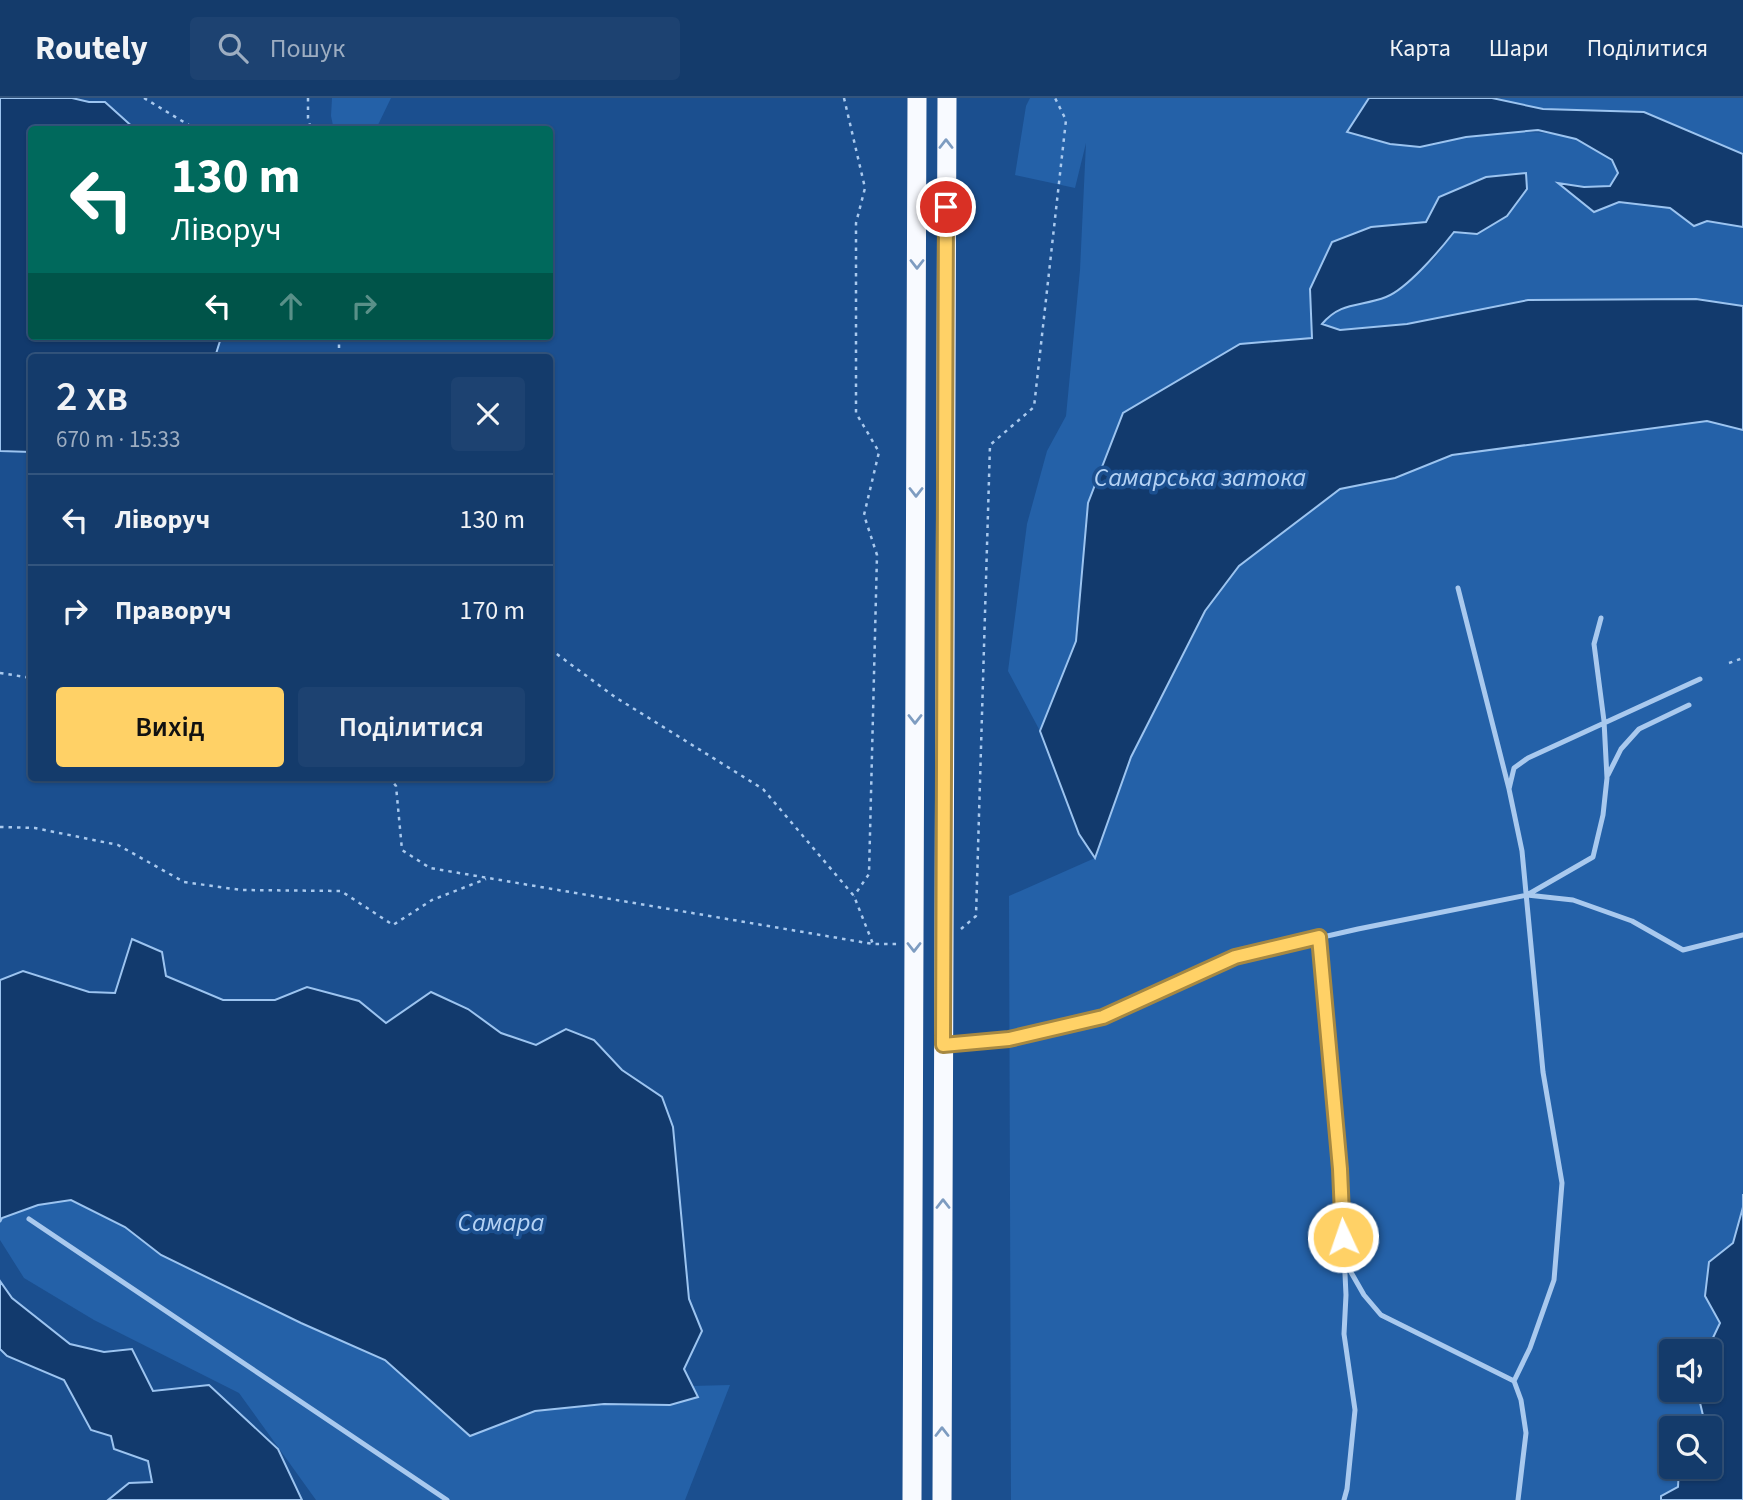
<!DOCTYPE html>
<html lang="uk">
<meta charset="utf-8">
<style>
body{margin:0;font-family:"Source Sans 3",sans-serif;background:#1d4271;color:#f1f3f6;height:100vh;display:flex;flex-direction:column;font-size:26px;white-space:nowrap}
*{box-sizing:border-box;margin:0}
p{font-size:23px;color:#9dadc1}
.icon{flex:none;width:38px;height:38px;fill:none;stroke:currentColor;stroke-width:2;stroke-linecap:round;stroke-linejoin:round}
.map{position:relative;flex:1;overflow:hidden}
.side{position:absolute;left:28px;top:256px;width:525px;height:427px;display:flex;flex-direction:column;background:#143b6b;border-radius:7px;box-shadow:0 2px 5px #0004,0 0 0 2px #33557e}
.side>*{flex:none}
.banner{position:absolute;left:28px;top:28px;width:525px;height:214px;border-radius:7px;box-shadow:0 2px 5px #0004,0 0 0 2px #33557e;background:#00695c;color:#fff;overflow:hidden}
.tools{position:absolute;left:1659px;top:1241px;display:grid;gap:14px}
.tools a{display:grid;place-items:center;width:63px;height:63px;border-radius:7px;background:#143b6b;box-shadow:0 2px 5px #0004,0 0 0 2px #33557e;font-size:35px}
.pin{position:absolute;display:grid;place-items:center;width:60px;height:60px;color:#fff;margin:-30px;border:4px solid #fff;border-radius:50%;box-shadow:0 2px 7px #0007}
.me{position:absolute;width:77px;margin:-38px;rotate:357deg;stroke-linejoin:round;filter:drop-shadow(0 0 5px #0008)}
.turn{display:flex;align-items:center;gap:24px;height:147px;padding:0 28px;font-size:32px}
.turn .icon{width:91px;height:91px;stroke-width:2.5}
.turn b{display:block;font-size:49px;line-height:60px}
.lanes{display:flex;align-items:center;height:66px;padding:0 28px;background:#0003;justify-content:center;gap:35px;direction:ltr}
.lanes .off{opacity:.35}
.round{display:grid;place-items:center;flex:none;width:74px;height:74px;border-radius:7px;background:#1d4271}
.summary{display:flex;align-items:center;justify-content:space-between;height:119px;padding:0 28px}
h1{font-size:42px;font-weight:600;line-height:52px}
.primary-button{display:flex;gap:14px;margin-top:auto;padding:14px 28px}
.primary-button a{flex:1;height:80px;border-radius:7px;background:#ffd166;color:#111;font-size:28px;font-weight:600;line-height:80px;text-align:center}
.primary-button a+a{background:#1d4271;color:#f1f3f6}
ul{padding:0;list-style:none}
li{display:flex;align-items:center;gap:21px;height:91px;padding:0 28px;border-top:2px solid #33557e}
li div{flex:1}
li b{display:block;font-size:26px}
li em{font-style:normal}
header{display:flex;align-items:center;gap:42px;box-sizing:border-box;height:98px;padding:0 35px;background:#143b6b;border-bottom:2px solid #33557e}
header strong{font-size:33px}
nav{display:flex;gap:38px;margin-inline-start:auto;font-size:24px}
.search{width:490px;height:63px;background:#1d4271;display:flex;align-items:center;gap:18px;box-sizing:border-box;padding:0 24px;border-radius:7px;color:#9dadc1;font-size:26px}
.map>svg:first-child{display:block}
</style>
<header>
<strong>Routely</strong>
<div class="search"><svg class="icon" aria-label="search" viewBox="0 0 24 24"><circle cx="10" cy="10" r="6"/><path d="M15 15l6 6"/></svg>Пошук</div>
<nav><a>Карта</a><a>Шари</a><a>Поділитися</a></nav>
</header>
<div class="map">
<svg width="1743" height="1402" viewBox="0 0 1743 1402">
<rect width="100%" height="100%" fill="#1b4f8f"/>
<path fill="#2461a8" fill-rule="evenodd" d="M332,0H391L376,31L334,32L331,18Z
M1030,0H1369L1348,34C1371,41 1393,48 1417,48C1433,48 1449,42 1465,39C1512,31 1593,26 1619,75L1610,88L1584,89L1619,104L1670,110L1694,128L1707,123L1743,129V208L1696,201L1528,202L1407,226L1340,232L1322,226L1336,211L1389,198L1434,161L1454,134L1477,136L1507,118L1371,129L1310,191L1313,240L1240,246L1088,405L1076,543L1040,633L1008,573L1027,426L1047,353L1066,318L1080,172L1086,45L1075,90L1015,77L1026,8Z
M1492,0H1743V56L1644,14L1543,11Z
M1707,323L1743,332V1402H1011L1009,798L1095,760L1131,659L1205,513L1239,468L1340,391L1395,380L1452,357ZM1671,1253H1710V1292H1671ZM1671,1330H1710V1368H1671Z
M132,841L162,854L166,878L223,902L464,1294L730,1287L685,1402H316L239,1295L94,1222L24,1180L0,1142V882L23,873L89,894L115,895Z"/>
<path fill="#123a6d" stroke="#9cc4f0" stroke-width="2" d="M0,0H72L89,4H105L135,31L32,32V238H217L220,243L215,259H32L31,354L0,353Z
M1369,0H1492L1543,11L1644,14L1743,56V129L1707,123L1694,128L1670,110L1619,104L1594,114L1558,85L1584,89L1610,88L1618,75L1612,62L1576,41L1538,32L1466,39L1420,49L1390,46L1347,34Z
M1526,75L1527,91L1507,118L1477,136L1454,134C1440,152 1407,191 1386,199C1361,209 1341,203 1322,226L1340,232L1407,226L1528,202L1696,201L1743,208V332L1707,323L1452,357L1395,380L1340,391L1239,468L1205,513L1131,659L1095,760L1079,736L1040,633L1076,543L1088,405L1123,315L1240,246L1312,240L1310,191L1332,144L1371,129L1426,124L1439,99L1486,79Z
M132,841L162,854L166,878L223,902H275L307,889L359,903L386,925L431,894L468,911L501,935L536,947L566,931L594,942L622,972L662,999L673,1029L689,1201L702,1233L684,1271L698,1299L670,1307L604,1306L535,1313L470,1338L385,1262L301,1225L161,1157L125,1129L71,1102L38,1107L2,1120L0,1124V882L23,873L89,894L115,895Z
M1743,1096V1402H1661V1398L1678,1389L1679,1369L1710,1368V1330H1703L1705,1326L1697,1292H1710V1277L1720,1265L1710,1246L1720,1225L1705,1198L1709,1164L1733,1145L1743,1109Z
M0,1183L12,1200L70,1246L104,1254L132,1251L153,1293L209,1287L278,1351L302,1402H108L129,1385L152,1384L148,1363L114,1351L111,1338L91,1332L64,1282L7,1258L0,1251Z"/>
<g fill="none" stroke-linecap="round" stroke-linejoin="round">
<path stroke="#a9c9ee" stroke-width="2.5" stroke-dasharray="3.5 5" stroke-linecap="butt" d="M144,0L197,32
M308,0V20L311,32
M844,0L865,90L856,125V315L879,354L864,417L877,457L869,776L854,798
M339,238V259
M550,551L615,599L763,691L854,798L873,846
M1729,565L1743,560
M0,575L32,580
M389,679L396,688L402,752L430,770L873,846H897
M0,729L35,730L118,747L184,784L241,792L341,793L393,827L432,802L486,781
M961,831L976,818L990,347L1034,309L1066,22L1055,0"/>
<path stroke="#a9c9ee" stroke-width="5" d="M1458,490L1509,691
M1608,677L1621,651L1639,631L1689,607
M1527,797L1593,759L1603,717L1607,680L1604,623L1594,546L1601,520
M1319,839L1340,1071L1346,1197L1344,1236L1355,1312L1347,1391L1344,1402
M947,947L1009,941L1103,918L1235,859L1358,831L1527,797L1573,802L1632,823L1683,852L1743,837
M29,1121L447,1402
M1344,1162L1364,1197L1381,1217L1514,1283L1521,1302L1526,1335L1518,1402
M1514,1283L1530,1250L1554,1182L1562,1085L1543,974L1522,753L1509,691L1514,670L1528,660L1700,581"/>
<path stroke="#f8faff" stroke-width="19" d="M912,1402L917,0
M942,1402L947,0"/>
</g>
<defs><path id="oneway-chevron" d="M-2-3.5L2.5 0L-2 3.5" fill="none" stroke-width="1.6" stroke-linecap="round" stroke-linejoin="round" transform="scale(1.75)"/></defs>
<g stroke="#7e9cc1">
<use href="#oneway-chevron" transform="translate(946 46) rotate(-90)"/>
<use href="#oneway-chevron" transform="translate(917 166) rotate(90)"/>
<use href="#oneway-chevron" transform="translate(916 394) rotate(90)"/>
<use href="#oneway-chevron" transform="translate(915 621) rotate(90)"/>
<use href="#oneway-chevron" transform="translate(914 849) rotate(90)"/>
<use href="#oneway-chevron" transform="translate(943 1106) rotate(-90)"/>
<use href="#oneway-chevron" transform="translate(942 1334) rotate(-90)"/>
</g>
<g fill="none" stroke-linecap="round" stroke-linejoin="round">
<g stroke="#a68842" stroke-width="18">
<path id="route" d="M946,109L943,947L1009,941L1103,919L1235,859L1319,839L1340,1071L1343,1139"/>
</g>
<use href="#route" stroke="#ffd166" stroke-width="12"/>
</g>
<g text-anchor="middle" stroke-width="7" stroke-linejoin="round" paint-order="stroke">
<g font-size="26" font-style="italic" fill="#b5d3f5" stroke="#1b4f8f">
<text x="1200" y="388">Самарська затока</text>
<text x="501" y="1133">Самара</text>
</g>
</g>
</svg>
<div class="tools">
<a><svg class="icon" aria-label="sound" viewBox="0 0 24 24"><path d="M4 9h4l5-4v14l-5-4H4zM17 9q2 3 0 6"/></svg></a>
<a><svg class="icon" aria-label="search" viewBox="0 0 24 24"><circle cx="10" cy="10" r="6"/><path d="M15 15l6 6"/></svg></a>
</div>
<div class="pin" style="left:946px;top:109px;background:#d93025"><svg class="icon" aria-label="arrive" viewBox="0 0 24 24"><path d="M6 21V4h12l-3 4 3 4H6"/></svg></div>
<svg class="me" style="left:1343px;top:1139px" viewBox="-20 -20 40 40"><circle r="17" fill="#ffd166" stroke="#fff" stroke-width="3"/><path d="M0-11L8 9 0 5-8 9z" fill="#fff"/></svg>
<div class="banner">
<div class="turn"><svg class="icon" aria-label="left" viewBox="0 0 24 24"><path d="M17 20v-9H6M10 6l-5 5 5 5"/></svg><div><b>130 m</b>Ліворуч</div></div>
<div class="lanes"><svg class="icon" aria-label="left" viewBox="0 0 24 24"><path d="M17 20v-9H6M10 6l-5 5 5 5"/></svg><svg class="icon off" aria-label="ahead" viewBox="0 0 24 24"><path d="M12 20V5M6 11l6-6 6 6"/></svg><svg class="icon off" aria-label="right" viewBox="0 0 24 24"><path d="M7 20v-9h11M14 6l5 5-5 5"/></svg></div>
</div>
<section class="side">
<div class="summary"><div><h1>2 хв</h1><p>670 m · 15:33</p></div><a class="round"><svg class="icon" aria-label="close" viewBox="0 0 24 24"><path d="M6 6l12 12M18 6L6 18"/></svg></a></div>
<ul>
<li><svg class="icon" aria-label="left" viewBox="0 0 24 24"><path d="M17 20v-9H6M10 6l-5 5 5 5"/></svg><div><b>Ліворуч</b></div><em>130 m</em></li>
<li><svg class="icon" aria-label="right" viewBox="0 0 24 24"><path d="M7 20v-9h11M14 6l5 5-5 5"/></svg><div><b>Праворуч</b></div><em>170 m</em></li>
</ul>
<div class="primary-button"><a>Вихід</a><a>Поділитися</a></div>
</section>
</div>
